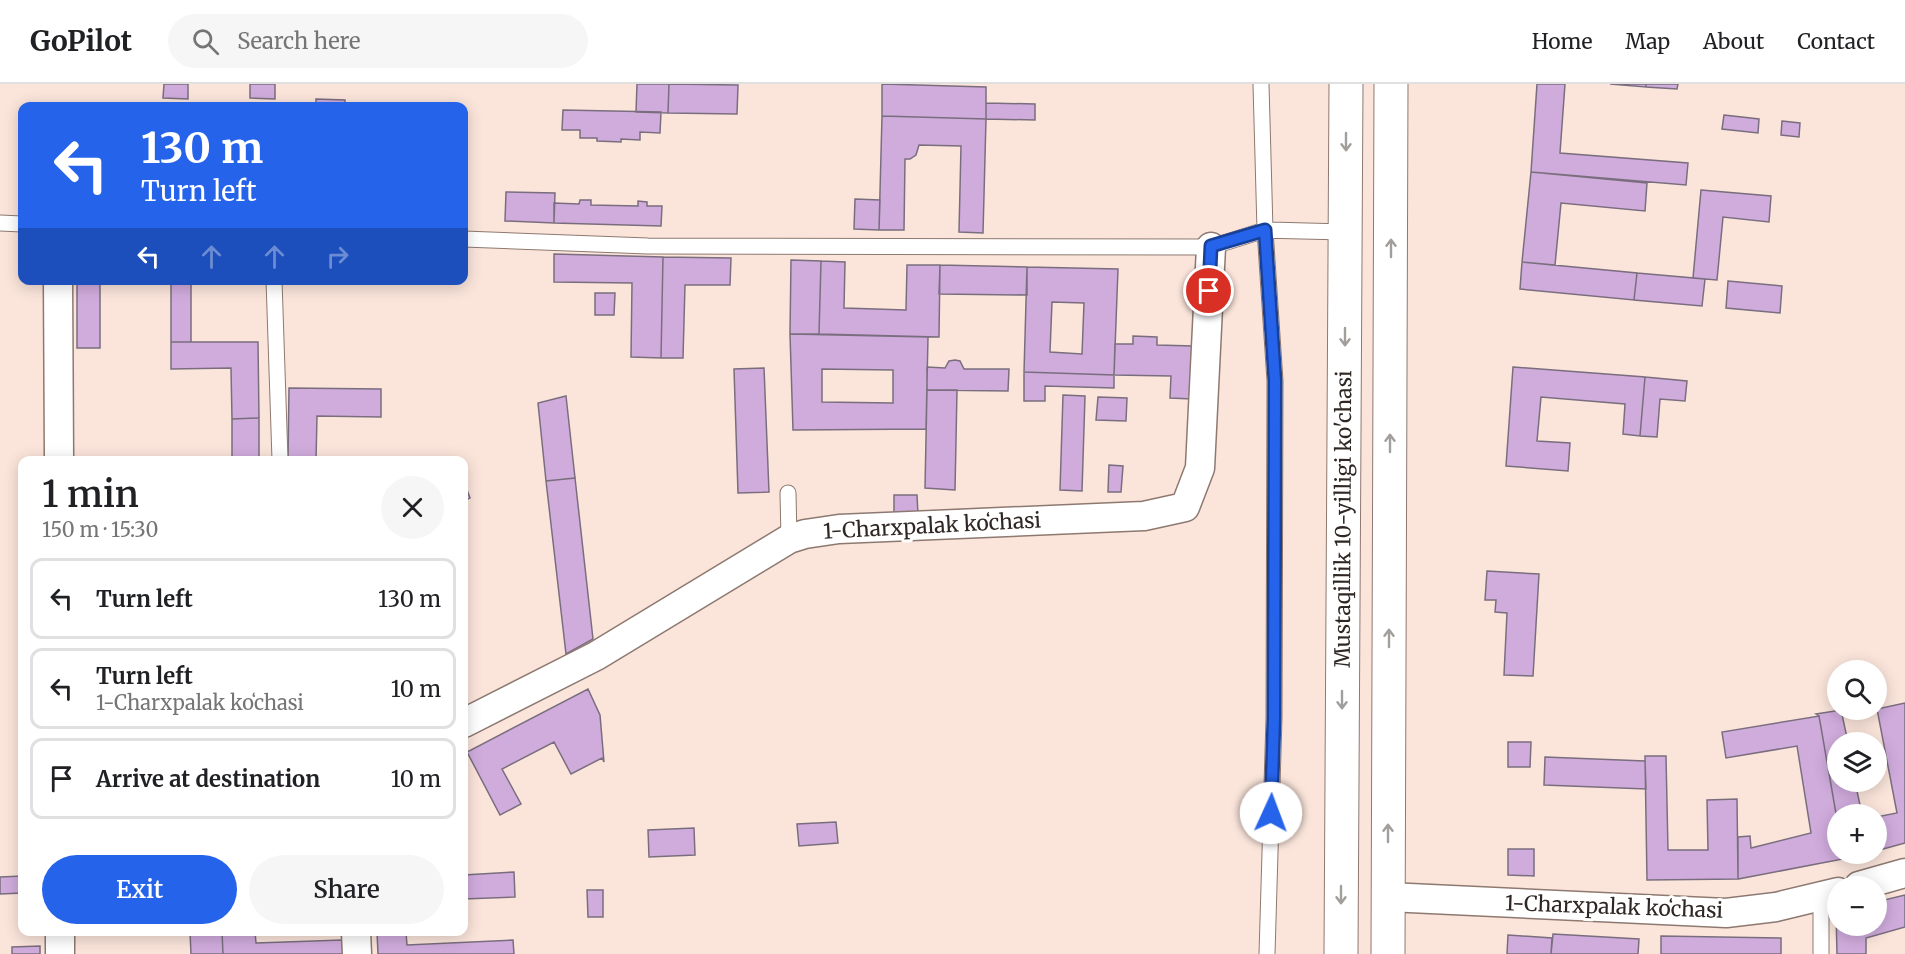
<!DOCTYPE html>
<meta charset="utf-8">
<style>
body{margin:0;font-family:Merriweather,serif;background:#f6f6f6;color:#202124;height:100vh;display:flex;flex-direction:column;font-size:22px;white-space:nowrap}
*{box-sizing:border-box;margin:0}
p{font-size:20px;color:#757577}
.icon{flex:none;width:33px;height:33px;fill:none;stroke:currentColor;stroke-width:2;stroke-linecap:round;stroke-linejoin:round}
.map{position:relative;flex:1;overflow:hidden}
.drawer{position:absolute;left:18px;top:372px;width:450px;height:480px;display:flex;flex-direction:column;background:#fff;border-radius:12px;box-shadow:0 3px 15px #0003}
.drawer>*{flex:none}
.guide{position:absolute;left:18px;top:18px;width:450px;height:183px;border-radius:12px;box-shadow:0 3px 15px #0003;background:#2563eb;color:#fff;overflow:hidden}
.tools{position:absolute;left:1827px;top:576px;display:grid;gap:12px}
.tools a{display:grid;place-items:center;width:60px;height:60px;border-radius:50%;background:#fff;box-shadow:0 3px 15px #0003;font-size:30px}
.pin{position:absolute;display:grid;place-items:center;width:51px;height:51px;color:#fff;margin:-26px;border:3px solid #fff;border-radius:50%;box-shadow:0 2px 6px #0007}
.me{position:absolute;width:66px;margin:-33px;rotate:2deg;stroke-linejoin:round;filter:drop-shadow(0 0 4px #0008)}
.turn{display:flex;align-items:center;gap:21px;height:126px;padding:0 24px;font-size:27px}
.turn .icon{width:78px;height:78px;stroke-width:2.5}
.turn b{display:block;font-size:42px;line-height:51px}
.lanes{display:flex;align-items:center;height:57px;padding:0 24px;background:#0003;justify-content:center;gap:30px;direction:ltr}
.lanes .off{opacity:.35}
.round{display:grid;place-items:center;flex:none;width:63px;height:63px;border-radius:32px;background:#f6f6f6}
.summary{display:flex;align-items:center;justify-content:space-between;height:102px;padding:0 24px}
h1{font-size:36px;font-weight:600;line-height:45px}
.primary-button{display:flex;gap:12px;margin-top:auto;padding:12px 24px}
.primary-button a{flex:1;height:69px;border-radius:36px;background:#2563eb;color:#fff;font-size:24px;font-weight:600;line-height:69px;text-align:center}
.primary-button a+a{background:#f6f6f6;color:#202124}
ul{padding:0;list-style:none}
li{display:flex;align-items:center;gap:18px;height:81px;margin:0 12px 9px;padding:0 12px;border:3px solid #e0e0e0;border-radius:12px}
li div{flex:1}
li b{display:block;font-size:22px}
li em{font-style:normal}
header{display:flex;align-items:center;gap:36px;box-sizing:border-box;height:84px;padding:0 30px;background:#fff;border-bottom:2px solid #e0e0e0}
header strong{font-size:28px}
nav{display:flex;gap:33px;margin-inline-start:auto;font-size:21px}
.search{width:420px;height:54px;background:#f6f6f6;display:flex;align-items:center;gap:15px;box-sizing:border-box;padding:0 21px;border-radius:33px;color:#757577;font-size:22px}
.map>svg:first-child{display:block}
</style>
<header>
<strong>GoPilot</strong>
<div class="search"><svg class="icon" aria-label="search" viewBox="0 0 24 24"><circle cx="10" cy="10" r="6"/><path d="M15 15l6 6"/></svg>Search here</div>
<nav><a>Home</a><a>Map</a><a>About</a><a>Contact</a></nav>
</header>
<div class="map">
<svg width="1905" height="870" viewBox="0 0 1905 870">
<rect width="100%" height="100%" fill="#fbe5db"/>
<path fill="#d0acdd" stroke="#7a6e7e" stroke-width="1.5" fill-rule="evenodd" d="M164,0H188V15L163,14Z
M250,0H275V15L250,14Z
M637,0H669L668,29L636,28Z
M669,0L738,1L737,30L668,29Z
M882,0L986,3V35L882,32Z
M1537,0H1565L1560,69L1688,79L1686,101L1531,88Z
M1610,0H1646V3Z
M1646,0H1678L1677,5L1646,3Z
M316,15L345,16V22H316Z
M986,19L1035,20V36L986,35Z
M563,26L661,28L660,49L640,48V56L621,55V58L597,57V54H580V46H562Z
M1724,31L1759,35L1758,49L1722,45Z
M882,32L986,35L983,149L959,148L961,62L919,61L916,71L910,75H905L904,146H879Z
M1782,37L1800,39L1799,53L1781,51Z
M1531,88L1647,99L1645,127L1561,119L1555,181L1522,178Z
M1701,106L1771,112L1769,138L1723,133L1717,196L1693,194Z
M506,108L555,109L554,139L505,137Z
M855,115L880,116L879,146L854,145Z
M580,116H591V121L638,122V117L647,118V122H662L661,142L554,139V119L579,120Z
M554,170L663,173L661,274L631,273L632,199L554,198Z
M663,173L731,174L730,201H685L683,274H661Z
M791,176L821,177L819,250H790Z
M821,177L845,178L844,224L906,226L907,181H940L939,253L819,250Z
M1522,178L1637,189L1634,216L1520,205Z
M940,181L1027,183V211L939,210Z
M1027,183L1118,185L1114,291L1024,288ZM1052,218L1084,219L1082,270L1050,268Z
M1637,189L1705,195L1702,222L1634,216Z
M77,196H100V264H77Z
M171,196H191V258H171Z
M1728,197L1782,202L1780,229L1726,224Z
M595,209H615L614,231H595Z
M790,250L928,253L926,345L793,346ZM822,285L893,286V319L822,318Z
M1133,252L1157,253V261L1193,262L1192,315L1170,314L1171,292L1114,291L1115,260H1133Z
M171,258H258L259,334L232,335L231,284L171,285Z
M955,276L960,277L964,285H1009L1008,307L927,306V283L945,284L949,277Z
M1513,283L1645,293L1640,352L1623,350L1625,320L1541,313L1537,357L1570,359L1568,387L1506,382Z
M764,284L769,408L738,409L734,285Z
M1024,288L1114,291V304L1045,302V317H1024Z
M1645,293L1687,297L1685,317L1660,315L1657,353L1640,352Z
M289,304L381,305V333L317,332L316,376H288Z
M927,306H957L955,406L925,404Z
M1063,311L1085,312L1082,407L1060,406Z
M566,312L575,394L546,397L538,319Z
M1098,313L1127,314L1126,337L1096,336Z
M259,334V376H232V335Z
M1109,381L1123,382L1121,408H1108Z
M575,394L593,555L566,570L546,397Z
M464,398L470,414L464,417Z
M894,411H917L918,431H894Z
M1487,487L1539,490L1533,592L1504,591L1507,529L1495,528L1496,516H1485Z
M588,605L600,631L604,678L602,674L571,690L554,658L502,685L521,720L500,731L467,668Z
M1905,619V759L1876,767V733L1897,729L1877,625Z
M1841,626L1848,658H1838V698H1855L1862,730H1838V741L1819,632L1816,630Z
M1819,632L1838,741V770H1842L1843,775L1738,795V753L1750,752L1751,764L1811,749L1797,662L1726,674L1722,648Z
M1508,658H1531L1530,683H1508Z
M1645,672H1666L1668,766H1708L1707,716L1737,715L1738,795L1647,796Z
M1545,673L1645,677L1646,705L1544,701Z
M836,738L838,759L799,762L797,740Z
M694,744L695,771L649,773L648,746Z
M1508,765H1534V792L1508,791Z
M1842,770H1866L1843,775Z
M514,788L515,813L464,815V791Z
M22,792V809L0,810V793Z
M587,806H603V833H588Z
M1905,811V843L1866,854V870H1837L1836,829H1838V842H1876V818Z
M190,848H222L223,870H191Z
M222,848H255L256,859L342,856L343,870H223Z
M377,848H406L407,861L513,856L514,870H378Z
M1553,850L1639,855L1638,870H1551Z
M1508,851L1552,854L1551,870H1507Z
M1661,852L1781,854V870H1661Z
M40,862V870H12V863Z"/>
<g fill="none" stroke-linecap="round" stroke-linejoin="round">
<g stroke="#8d7970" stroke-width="17">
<path id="lane" d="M1261,0L1265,146L1275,297L1274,634L1267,870
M0,139L22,140
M464,155L648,162L1211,163L1265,146L1345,148
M274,196L280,376
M788,409L789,455
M1821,870V812"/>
</g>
<g stroke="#8d7970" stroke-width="31">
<path id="street" d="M58,196L59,376
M464,639L596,572L789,455L805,450L839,445L1144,432L1185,423L1200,384L1211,163
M1859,802L1905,789
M1388,813L1726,829L1776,823L1838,808
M60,848V870
M356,848L357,870"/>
</g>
<g stroke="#8d7970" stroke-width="35">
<g id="secondary">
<path id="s1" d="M1341,870L1346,0"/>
<path d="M1388,870L1391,0"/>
</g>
</g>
<use href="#lane" stroke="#fff" stroke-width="15"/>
<use href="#street" stroke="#fff" stroke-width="28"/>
<use href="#secondary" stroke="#fff" stroke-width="33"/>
</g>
<defs><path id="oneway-shaft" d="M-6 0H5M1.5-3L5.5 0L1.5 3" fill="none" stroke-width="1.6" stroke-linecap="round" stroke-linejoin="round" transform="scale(1.5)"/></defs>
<g stroke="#a19e9c">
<use href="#oneway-shaft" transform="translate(1346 58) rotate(90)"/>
<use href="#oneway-shaft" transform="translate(1391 164) rotate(-90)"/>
<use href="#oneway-shaft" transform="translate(1345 253) rotate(90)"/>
<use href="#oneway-shaft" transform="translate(1390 359) rotate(-90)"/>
<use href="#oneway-shaft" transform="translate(1389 554) rotate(-90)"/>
<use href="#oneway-shaft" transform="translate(1342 616) rotate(90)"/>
<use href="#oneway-shaft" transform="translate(1388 749) rotate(-90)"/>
<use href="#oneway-shaft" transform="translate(1341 811) rotate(90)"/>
</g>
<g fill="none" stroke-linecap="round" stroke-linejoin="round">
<g stroke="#184099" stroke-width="15">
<path id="route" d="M1209,207L1211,162L1265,146L1275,297L1274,634L1271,729"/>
</g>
<use href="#route" stroke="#2563eb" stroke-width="10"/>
</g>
<g text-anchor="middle" stroke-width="6" stroke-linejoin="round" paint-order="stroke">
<g font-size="21" fill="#2f2723" stroke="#fff">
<text dy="7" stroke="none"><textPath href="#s1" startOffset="435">Mustaqillik 10-yilligi ko'chasi</textPath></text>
<text transform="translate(932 442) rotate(-3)" y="7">1-Charxpalak koʻchasi</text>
<text transform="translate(1614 823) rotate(2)" y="7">1-Charxpalak koʻchasi</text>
</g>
</g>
</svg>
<div class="tools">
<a><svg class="icon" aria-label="search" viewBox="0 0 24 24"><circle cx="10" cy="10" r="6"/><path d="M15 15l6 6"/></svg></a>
<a><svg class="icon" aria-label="layers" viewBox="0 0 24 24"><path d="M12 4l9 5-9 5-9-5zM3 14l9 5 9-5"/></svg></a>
<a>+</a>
<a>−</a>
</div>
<div class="pin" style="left:1209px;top:207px;background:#d93025"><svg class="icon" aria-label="arrive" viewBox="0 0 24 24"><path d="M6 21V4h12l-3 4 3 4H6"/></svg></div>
<svg class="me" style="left:1271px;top:729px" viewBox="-20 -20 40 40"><circle r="19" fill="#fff"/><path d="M0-13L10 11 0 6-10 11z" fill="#2563eb"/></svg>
<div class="guide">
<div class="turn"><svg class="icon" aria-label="left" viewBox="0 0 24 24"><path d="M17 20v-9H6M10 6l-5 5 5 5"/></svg><div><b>130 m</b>Turn left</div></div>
<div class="lanes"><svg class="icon" aria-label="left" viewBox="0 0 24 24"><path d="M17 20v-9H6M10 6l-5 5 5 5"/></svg><svg class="icon off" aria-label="ahead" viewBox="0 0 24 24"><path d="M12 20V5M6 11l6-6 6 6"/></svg><svg class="icon off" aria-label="ahead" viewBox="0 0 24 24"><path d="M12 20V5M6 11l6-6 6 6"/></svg><svg class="icon off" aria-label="right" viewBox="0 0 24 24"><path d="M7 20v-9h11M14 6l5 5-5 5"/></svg></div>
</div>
<section class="drawer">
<div class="summary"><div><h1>1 min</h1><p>150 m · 15:30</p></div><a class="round"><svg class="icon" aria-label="close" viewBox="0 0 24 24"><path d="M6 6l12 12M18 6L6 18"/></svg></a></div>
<ul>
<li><svg class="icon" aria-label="left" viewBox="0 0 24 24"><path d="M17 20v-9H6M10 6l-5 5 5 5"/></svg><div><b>Turn left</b></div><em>130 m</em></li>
<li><svg class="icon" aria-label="left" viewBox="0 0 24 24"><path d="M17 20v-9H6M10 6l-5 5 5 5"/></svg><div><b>Turn left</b><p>1-Charxpalak koʻchasi</p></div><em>10 m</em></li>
<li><svg class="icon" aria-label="arrive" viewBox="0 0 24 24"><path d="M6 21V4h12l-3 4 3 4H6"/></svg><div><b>Arrive at destination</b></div><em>10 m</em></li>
</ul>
<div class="primary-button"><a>Exit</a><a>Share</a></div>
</section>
</div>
